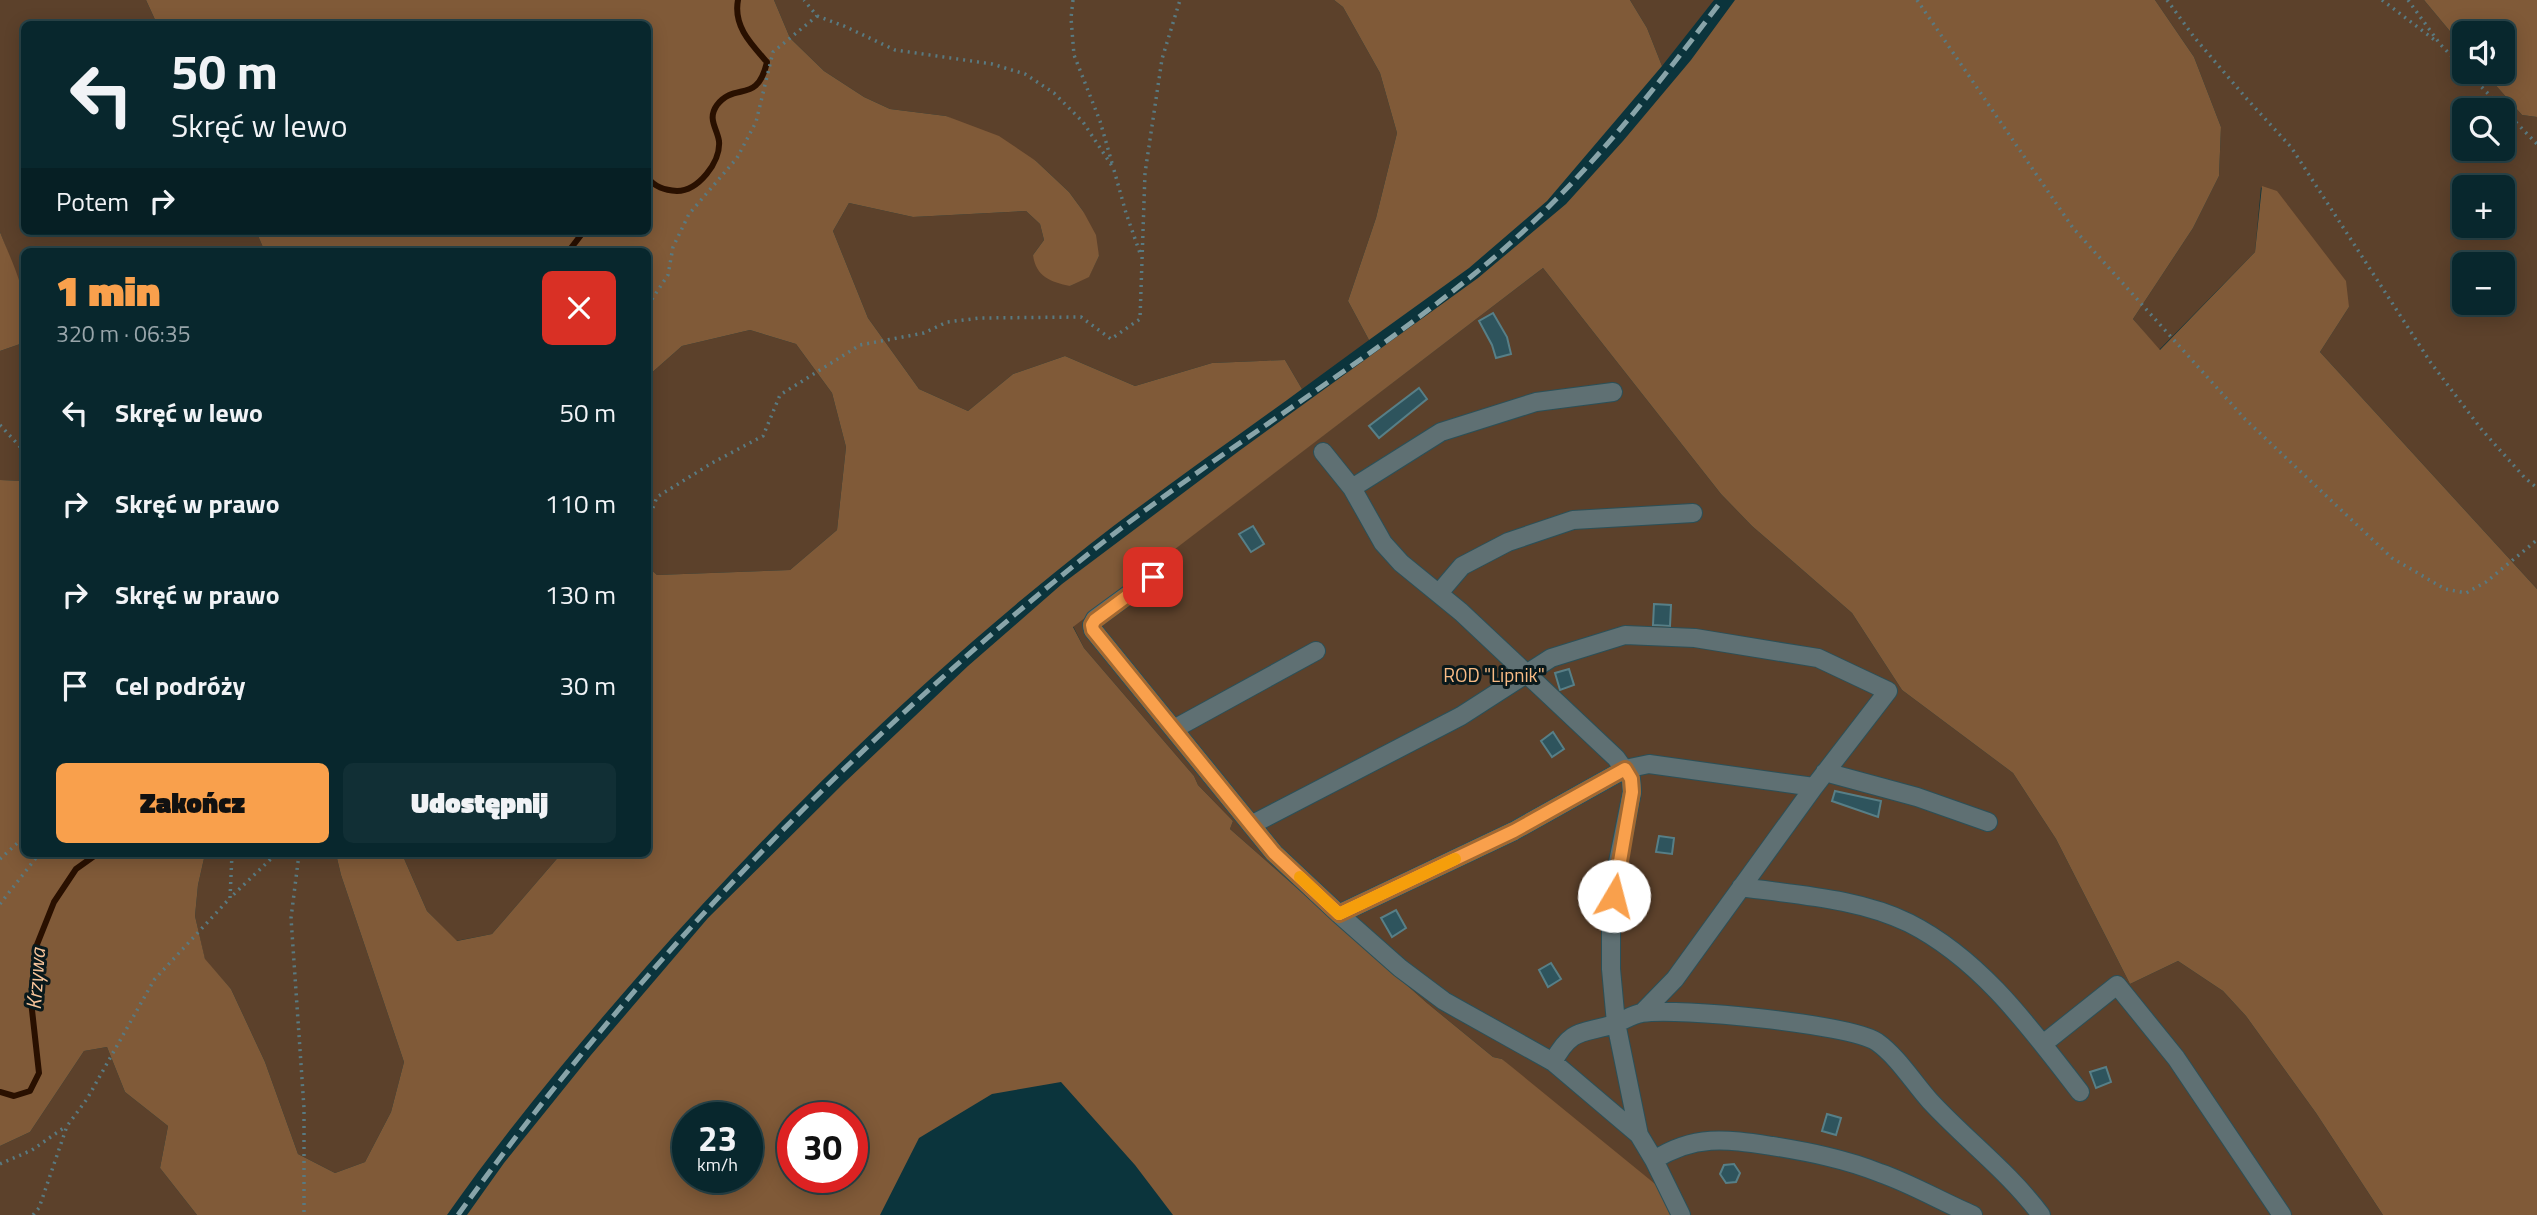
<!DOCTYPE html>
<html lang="pl">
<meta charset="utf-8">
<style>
body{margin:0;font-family:"Titillium Web",sans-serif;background:#112f35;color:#f1f3f6;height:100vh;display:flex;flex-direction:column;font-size:26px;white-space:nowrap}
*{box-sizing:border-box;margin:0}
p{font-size:23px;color:#98a5aa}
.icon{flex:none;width:38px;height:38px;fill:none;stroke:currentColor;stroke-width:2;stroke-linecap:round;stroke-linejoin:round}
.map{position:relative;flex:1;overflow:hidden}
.side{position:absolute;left:21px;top:248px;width:630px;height:609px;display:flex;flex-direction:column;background:#08272d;border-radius:10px;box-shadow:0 4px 18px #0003,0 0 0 2px #294449}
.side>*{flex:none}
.guide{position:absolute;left:21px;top:21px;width:630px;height:214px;border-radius:10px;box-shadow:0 4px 18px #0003,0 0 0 2px #294449;background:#08272d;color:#f1f3f6;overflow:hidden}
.buttons{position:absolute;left:2452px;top:21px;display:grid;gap:14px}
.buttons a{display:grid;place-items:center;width:63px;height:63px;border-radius:10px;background:#08272d;box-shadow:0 4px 18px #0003,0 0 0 2px #294449;font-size:35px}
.speed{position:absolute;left:672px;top:1102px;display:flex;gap:14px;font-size:35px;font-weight:700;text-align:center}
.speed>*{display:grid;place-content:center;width:91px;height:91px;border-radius:50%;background:#08272d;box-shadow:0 4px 18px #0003,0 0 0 2px #294449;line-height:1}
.speed small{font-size:18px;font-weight:400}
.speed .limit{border:10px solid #d22;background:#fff;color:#111}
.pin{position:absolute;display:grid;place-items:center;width:60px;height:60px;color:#fff;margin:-30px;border-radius:14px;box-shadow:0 4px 10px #0006}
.me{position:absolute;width:77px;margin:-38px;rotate:8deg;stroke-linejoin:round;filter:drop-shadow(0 0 5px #0008)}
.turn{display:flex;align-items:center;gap:24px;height:147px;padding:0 35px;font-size:32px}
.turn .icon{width:91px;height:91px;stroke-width:2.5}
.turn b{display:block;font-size:49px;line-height:60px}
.then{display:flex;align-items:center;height:66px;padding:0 35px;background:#0003;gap:14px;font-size:26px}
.round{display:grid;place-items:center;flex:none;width:74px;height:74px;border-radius:10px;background:#112f35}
.head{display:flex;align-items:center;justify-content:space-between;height:119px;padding:0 35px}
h1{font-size:42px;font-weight:800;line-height:52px;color:#f9a04c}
.button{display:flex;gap:14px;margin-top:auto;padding:14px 35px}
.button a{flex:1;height:80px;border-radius:10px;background:#f9a04c;color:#111;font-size:28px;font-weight:800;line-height:80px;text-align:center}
.button a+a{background:#112f35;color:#f1f3f6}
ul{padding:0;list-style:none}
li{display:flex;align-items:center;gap:21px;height:91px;padding:0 35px}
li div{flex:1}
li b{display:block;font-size:26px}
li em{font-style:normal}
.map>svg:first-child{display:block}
</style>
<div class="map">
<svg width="2537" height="1215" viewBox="0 0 2537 1215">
<rect width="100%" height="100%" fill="#0b343c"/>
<path fill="#5c412b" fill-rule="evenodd" d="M0,0H146L157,24H24V231H256L265,252H24V296L0,232Z
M774,0H1334L1343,7L1380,73L1397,133L1376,218L1348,301L1369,340L1302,389L1285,360L1212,363L1135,386L1065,356L1013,374L968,411L919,389L868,318L833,231L849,203L913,217L1026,211L1040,224L1044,240L1033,255L1070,286L1089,276L1099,256L1083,211L1069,192L1036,161L946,116L890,109L864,97L824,71L790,38Z
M1630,0H1714L1662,66L1647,28Z
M2155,0H2424L2464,48V72H2484L2522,115L2537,117V589L2320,352L2349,307L2261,187L2255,252L2159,350L2133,319L2193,228L2219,176L2221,127L2194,57ZM2464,110H2502V149H2464ZM2464,187H2502V226H2464ZM2464,264H2502V303H2464Z
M1543,268L1721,494L1752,526L1852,613L1902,690L2013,773L2056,839L2130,984L2178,961L2223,991L2246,1016L2316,1113L2383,1215H1673L1502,1059L1493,1057L1427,1003L1230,829L1233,821L1198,785L1194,776L1084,648L1073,626Z
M750,330L796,344L832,393L846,447L837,530L790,570L657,575L648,567V376L682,346Z
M24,333V481L0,480V351L20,344Z
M205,854H336L341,875L404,1062L391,1112L365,1162L335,1173L298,1154L265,1062L231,989L205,960L195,916L198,885Z
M402,854H561L492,934L456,941L427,911Z
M107,1047L125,1092L168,1126L160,1168L197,1215H0V1146L30,1132L84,1051Z"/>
<path fill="#805a38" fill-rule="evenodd" d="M146,0H774L790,38L824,71L864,97L890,109L946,116L999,136L1036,161L1069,192L1083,211L1096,235L1099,256L1089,277L1070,286C1051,282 1036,277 1033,255L1044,240L1040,224L1026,211L913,217L849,203L833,231L868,318L919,389L968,411L1013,374L1065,356L1135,386L1212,363L1285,360L1302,389C1231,441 1158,491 1089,545C929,671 781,814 646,967C576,1047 508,1128 447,1215H197L160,1168L168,1126L125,1092L107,1047L84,1051L30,1132L0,1146V480L24,481V854H205L198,885L195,916L205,959L231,989L265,1062L298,1154L335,1173L365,1162L391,1112L404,1062L341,875L336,854H402L427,911L457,941L492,934L561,854H648V735L652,727L648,693V567L657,575L790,570L837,530L846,447L832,393L796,344L750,330L682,346L648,376V252H265L256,231H648V24H157Z
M1334,0H1630L1647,28L1662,66L1547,201L1469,268L1369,340L1348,301L1376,218L1397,133L1380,73L1343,7Z
M1735,0H2155L2194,57L2221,127L2219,176L2193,228L2133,319L2160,350L2255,252L2262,186L2277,191L2346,281L2349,307L2320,352L2537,589V1215H2383L2316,1113L2246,1016L2223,991L2178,961L2130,984L2056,839L2013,773L1902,690L1852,613L1752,526L1721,494L1543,268L1073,627L1084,648L1194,776L1198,785L1233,821L1230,829L1427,1003L1493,1057L1502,1059L1660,1188L1673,1215H1173L1135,1165L1061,1082L992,1094L919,1138L880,1215H467L504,1163L591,1055L708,918L844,783L968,666L1062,584L1239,451L1478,278L1566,204L1623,141L1691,60ZM688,1118H747V1178H688ZM793,1118H852V1178H793Z
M2424,0H2537V117L2522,115L2484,72H2502V33H2464V48Z
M0,232C13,266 37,308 20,344L0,351Z"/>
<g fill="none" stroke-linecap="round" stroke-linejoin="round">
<path stroke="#291000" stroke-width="6" d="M648,178C655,187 664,190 677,191C698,191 721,162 719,141C717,128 707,119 717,105C736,81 757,105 767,62C751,44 733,26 738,0
M568,252L581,235V231
M0,1092L14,1096L30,1091L39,1073L31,1001L36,947L54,902L76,869L97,854"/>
</g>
<path fill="#2e545d" stroke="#577f87" stroke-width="2" d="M1493,313L1507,337L1511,354L1496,358L1492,345L1479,321Z
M1419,388L1427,399L1379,438L1369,426Z
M1253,526L1264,544L1251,552L1239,534Z
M1654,604L1671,605L1670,626L1653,625Z
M1569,669L1574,685L1560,690L1555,673Z
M1553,732L1564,749L1552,757L1541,741Z
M1835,791L1881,801L1878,817L1832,801Z
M1659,836L1674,838L1672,854L1656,852Z
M1396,910L1406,928L1392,937L1381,918Z
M1551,963L1561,979L1548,987L1539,970Z
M2106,1067L2111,1082L2096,1088L2090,1072Z
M1827,1114L1841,1118L1836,1135L1822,1131Z
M1734,1164L1740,1173L1736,1182L1726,1183L1720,1174L1724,1165Z"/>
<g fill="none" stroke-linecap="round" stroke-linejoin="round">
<g stroke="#2b5058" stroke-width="20">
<path id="minor" d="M1323,452L1352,488L1383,543L1401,563L1461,612L1616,758L1631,779L1632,792L1616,872L1611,920V969L1616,1023L1639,1135L1654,1160L1681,1215
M1352,488L1441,432L1536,402L1613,392
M1173,562L1095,619L1092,625L1093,630L1274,853L1339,914L1400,968L1444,1001L1553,1062L1639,1135
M1439,593L1462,566L1508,542L1573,520L1693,513
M1174,729L1316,651
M1825,772L1917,797L1988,822
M1251,825L1461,716L1551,658L1625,635L1695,638L1818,658L1888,691L1814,787L1675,979L1642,1013
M1741,887C1796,895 1858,898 1909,923C1982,960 2031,1029 2080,1092
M1339,914L1514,831L1625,769L1649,764L1814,787
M2043,1044L2117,985L2176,1058L2282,1215
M1553,1062C1573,1025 1584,1035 1617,1023C1625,1020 1633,1014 1642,1013C1676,1007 1850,1024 1877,1042C1898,1057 1913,1082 1930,1101C1966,1140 2009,1172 2041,1215
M1654,1160C1695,1134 1726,1139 1772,1146C1809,1152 1845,1159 1880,1173C1912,1184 1942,1202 1973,1215"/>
</g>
<path stroke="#597a81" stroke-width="3.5" stroke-dasharray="2 5" stroke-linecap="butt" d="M1073,0L1071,18L1074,55L1100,121L1112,163
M1917,0L2073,228L2245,419L2392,558L2445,589L2466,593L2486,582L2537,540
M2167,0L2194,37L2246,98L2291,147L2431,363L2482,430L2525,478L2537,488
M2382,0L2436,41
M2408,0L2440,44L2464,69
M817,16L844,26L895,50L992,64L1025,74L1054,93L1083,122L1114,169
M2467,72L2537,144
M1114,170L1126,213L1141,256
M648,305L668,275L673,247L689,214L737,158L756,122L773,52L817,16L804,0
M0,425L24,451
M648,521L657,497L712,463L763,436L780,395L860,345L924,333L947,322L980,318L1081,317L1111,339L1140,319L1145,173L1162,59L1180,0
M232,854L230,898L276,854
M299,854L291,918L304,1108V1215
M0,859L24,837
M0,904L39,854
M0,1164L32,1150L65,1127
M33,1215L39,1208L67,1126L87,1099L154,980L230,898"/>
<use href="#minor" stroke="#5f7073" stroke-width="18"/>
<path stroke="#88a4a9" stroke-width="5" stroke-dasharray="14 7" stroke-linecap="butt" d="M458,1215C637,966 853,742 1092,551C1215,453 1351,374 1473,275C1570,197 1647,100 1722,0"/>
</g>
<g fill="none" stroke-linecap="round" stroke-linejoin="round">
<g stroke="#a26831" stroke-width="18">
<path id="route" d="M1153,577L1095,620L1092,625L1093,630L1274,853L1339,914L1514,831L1625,769L1631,779L1632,792L1614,896"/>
</g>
<use href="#route" stroke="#f9a04c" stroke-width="12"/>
<path stroke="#f59e0b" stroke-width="12" d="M1300,877L1339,914L1455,859"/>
</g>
<g text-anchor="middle" stroke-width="6" stroke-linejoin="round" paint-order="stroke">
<g font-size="19" fill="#f9bb85" stroke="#09191c">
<text x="1494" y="682">ROD "Lipnik"</text>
</g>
<g font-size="21" font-style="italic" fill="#f8c59b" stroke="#09191c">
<text transform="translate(36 979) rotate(-86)" y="7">Krzywa</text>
</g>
</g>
</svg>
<div class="buttons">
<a><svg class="icon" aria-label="sound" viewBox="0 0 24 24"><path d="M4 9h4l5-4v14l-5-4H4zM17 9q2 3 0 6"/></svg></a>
<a><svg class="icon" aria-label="search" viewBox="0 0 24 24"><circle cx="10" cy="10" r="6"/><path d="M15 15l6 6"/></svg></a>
<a>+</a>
<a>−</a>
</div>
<div class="speed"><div>23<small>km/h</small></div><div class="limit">30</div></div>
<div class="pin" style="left:1153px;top:577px;background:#d93025"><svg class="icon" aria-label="arrive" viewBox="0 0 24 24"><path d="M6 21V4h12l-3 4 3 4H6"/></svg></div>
<svg class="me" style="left:1614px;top:896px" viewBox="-20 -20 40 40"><circle r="19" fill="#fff"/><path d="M0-13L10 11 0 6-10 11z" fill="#f9a04c"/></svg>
<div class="guide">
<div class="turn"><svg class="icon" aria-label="left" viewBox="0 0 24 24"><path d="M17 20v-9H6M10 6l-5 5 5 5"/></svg><div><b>50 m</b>Skręć w lewo</div></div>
<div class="then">Potem<svg class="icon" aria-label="right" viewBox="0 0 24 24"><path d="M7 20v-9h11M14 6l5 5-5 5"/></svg></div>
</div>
<section class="side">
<div class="head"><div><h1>1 min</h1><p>320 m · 06:35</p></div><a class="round" style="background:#d93025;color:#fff"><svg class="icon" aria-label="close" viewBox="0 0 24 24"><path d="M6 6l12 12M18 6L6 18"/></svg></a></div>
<ul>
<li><svg class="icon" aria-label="left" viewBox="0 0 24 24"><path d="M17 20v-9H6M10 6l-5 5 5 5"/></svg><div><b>Skręć w lewo</b></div><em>50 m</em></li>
<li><svg class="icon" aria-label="right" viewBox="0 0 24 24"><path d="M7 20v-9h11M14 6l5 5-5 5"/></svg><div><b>Skręć w prawo</b></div><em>110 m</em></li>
<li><svg class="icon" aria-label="right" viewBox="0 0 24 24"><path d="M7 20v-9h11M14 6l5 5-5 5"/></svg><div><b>Skręć w prawo</b></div><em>130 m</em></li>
<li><svg class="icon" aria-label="arrive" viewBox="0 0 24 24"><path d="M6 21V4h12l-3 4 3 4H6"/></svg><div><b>Cel podróży</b></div><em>30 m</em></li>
</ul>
<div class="button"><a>Zakończ</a><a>Udostępnij</a></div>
</section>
</div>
